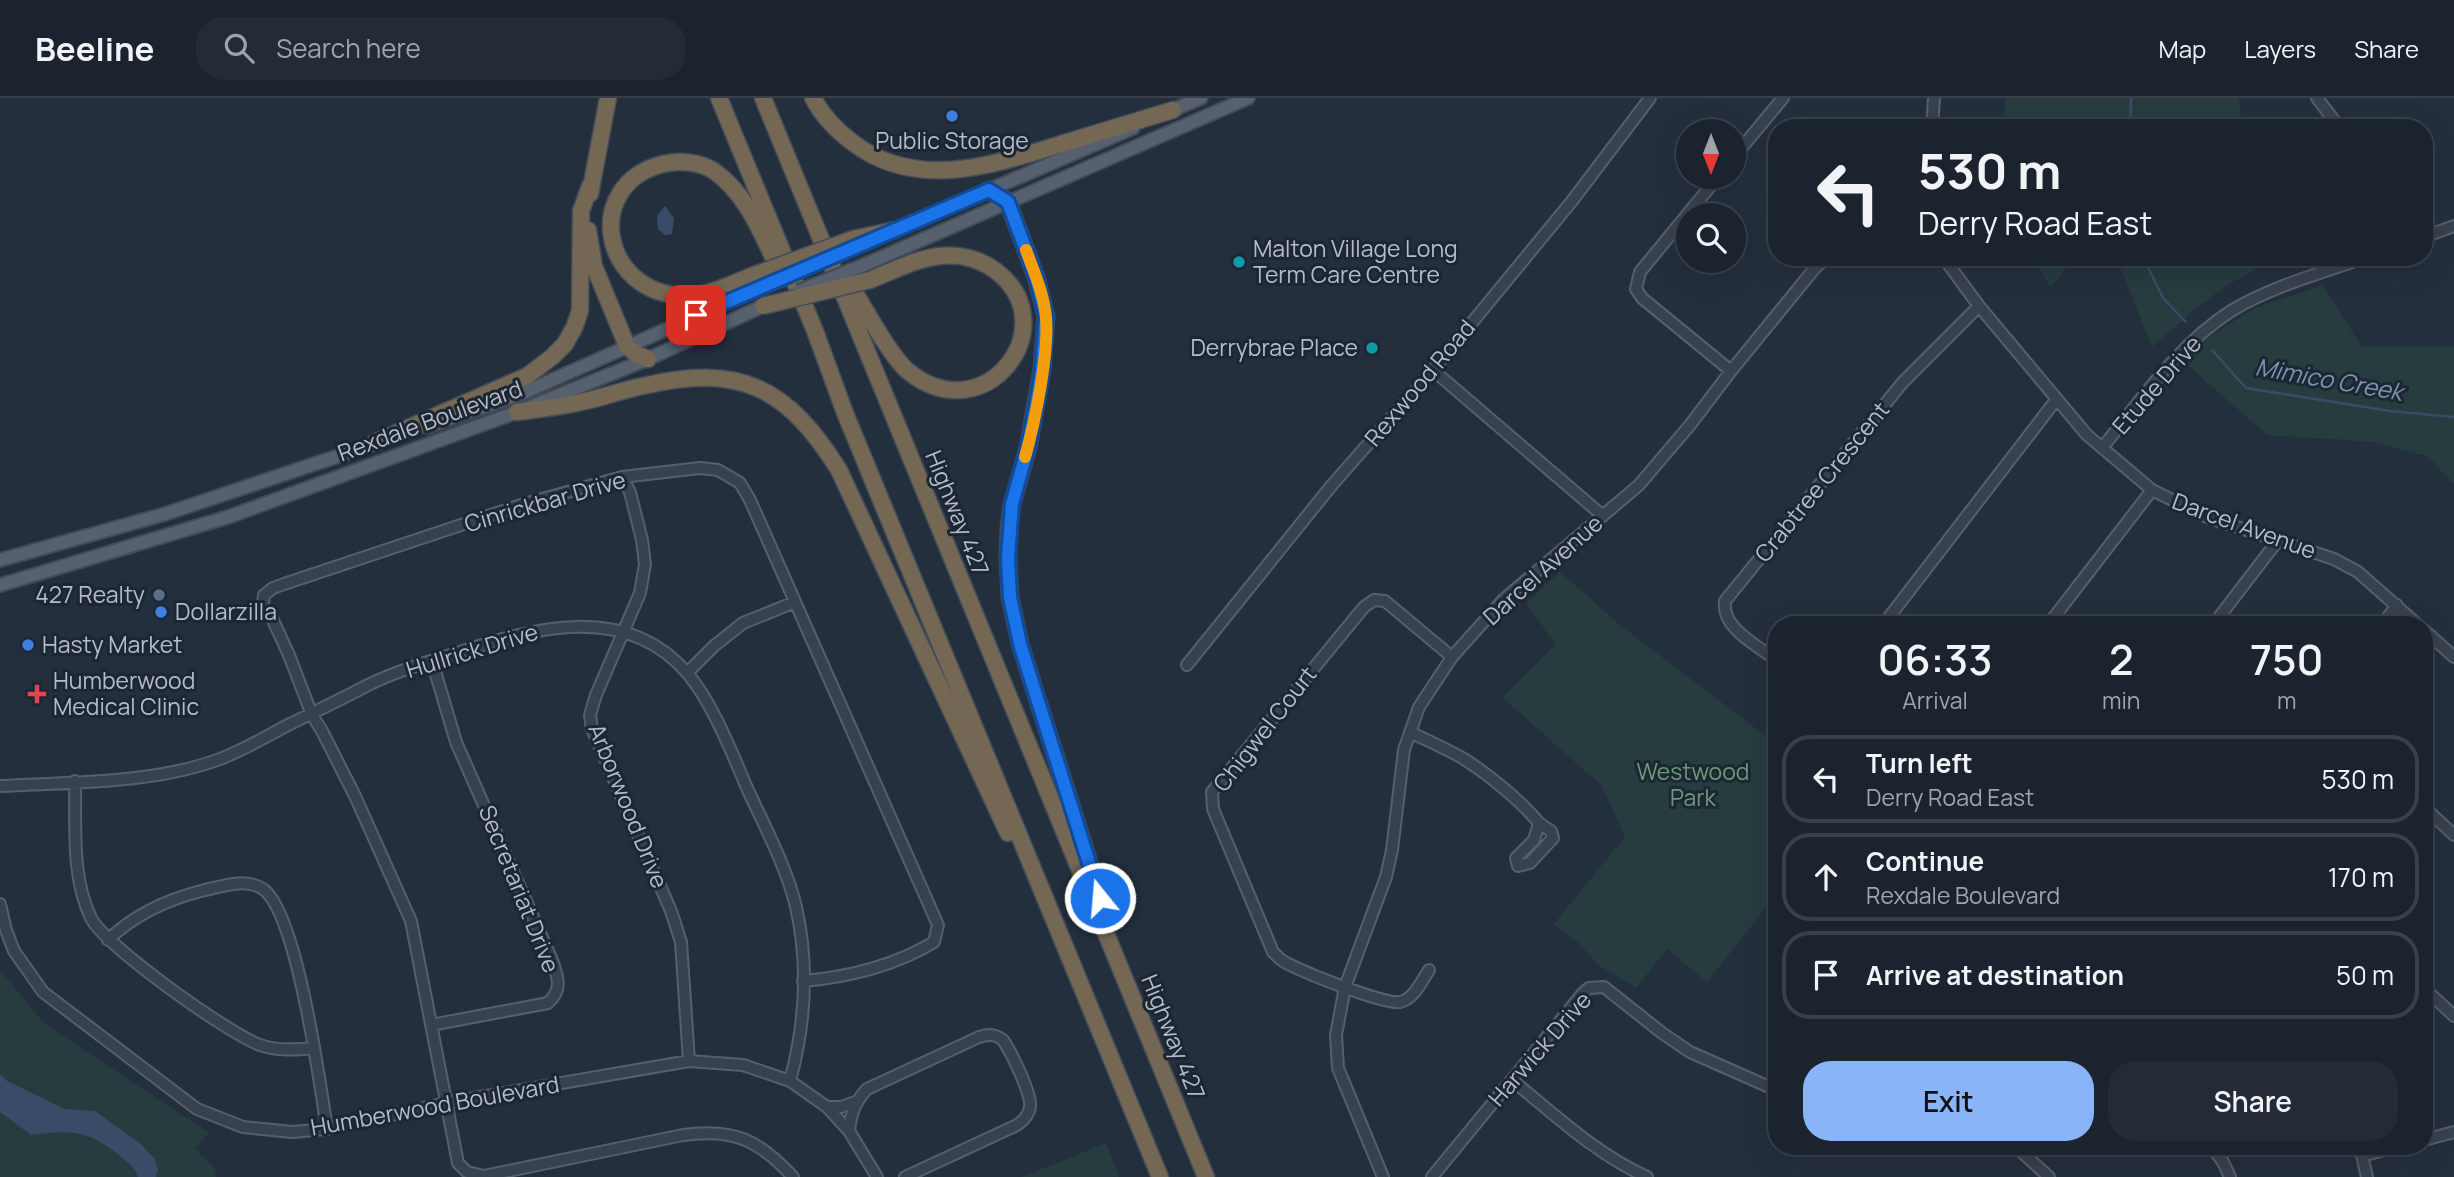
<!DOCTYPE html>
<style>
body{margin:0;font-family:Manrope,sans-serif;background:#242b36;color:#f1f3f6;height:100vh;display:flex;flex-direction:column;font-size:26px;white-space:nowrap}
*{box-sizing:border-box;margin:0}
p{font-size:23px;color:#a0a4aa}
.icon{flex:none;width:38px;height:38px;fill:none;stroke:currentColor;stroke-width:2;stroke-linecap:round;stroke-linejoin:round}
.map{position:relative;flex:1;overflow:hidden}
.panel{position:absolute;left:1768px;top:518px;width:665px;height:539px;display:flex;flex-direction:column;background:#1b232e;border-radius:28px;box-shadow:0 7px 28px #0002,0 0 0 2px #39404a}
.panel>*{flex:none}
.hud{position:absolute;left:1768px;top:21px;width:665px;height:147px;border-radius:28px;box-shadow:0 7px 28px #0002,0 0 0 2px #39404a;background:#1b232e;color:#f1f3f6;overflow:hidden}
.needle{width:46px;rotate:180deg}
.buttons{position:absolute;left:1676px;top:21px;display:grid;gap:14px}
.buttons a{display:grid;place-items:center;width:70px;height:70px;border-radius:50%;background:#1b232e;box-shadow:0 7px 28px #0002,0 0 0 2px #39404a;font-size:35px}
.pin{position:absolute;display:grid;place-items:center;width:60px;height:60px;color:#fff;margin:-30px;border-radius:14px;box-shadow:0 4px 10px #0006}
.me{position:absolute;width:77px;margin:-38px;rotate:343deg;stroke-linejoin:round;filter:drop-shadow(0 0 5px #0008)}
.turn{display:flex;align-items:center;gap:24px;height:147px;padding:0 35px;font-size:32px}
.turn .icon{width:91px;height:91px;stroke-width:2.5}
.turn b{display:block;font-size:49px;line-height:60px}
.eta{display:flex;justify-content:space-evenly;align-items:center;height:119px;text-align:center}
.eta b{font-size:42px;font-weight:600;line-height:49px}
.action{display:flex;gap:14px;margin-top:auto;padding:14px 35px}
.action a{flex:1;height:80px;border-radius:28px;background:#8ab4f8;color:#111;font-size:28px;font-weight:600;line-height:80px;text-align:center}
.action a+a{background:#242b36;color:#f1f3f6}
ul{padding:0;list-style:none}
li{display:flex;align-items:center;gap:21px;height:88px;margin:0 14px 10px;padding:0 21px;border:4px solid #39404a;border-radius:28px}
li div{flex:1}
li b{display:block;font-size:26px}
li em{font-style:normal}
header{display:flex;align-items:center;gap:42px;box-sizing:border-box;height:98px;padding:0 35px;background:#1b232e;border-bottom:2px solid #39404a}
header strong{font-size:33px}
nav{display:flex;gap:38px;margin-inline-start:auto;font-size:24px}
.search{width:490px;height:63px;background:#242b36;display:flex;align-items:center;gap:18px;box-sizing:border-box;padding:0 24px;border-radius:28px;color:#a0a4aa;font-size:26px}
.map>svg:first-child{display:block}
</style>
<header>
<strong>Beeline</strong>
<div class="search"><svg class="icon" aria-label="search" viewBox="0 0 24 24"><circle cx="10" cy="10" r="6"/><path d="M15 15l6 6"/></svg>Search here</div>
<nav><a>Map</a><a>Layers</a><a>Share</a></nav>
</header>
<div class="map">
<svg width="2454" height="1079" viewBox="0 0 2454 1079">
<rect width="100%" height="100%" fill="#242f3e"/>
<path fill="#263c3f" d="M2005,0H2239L2242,30H2004Z
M2034,159H2077L2050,189Z
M2116,159H2283C2225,182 2198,209 2152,249Z
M2322,187L2362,249H2454V387L2429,359L2374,344L2267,337L2182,262L2206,241L2253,211Z
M1560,474L1620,527L1775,645L1776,644V797L1707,884L1667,851L1636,890L1597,866L1578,844L1553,827L1625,739L1602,688L1502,599L1556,547L1526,505Z
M0,872L44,925L209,1035L195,1051L215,1070L216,1079H0Z
M1106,1045L1119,1079H1022Z"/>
<path fill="#394c67" d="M665,108L674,120L672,136L665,137L658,131L657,118Z
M0,976L7,983L65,1011L95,1013L142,1047L154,1060L158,1071L156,1079H138C135,1069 128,1065 120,1058C87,1031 72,1032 31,1037L0,1014Z"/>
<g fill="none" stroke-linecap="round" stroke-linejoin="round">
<path stroke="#394c67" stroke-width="2.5" d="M2130,30L2131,0
M2143,159L2163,200L2186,224
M2212,252L2246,290L2390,313L2454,319"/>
<g stroke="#565f6c" stroke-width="14">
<path id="minor" d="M2317,0L2340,30
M1932,30L1934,0
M1734,59L1783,0
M1718,79L1640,174L1636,191L1642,200L1731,273
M2424,139L2454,128
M1943,159L1979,208L2087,337L2152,392L2207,419L2334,461L2358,474L2418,527
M1433,272L1603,418
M2102,350C2141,302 2178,247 2231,213C2272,188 2322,175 2367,159
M622,379L630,394L642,442L645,466L640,495L596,597L590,617L592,631L671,813L681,844L689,963
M1883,527L2056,302
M2048,527L2152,392
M2213,527L2279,441
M2382,527L2397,507
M2424,532L2454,559
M1776,562C1757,547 1721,530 1725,503L1903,284L1979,208
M1187,567L1332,387L1433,272L1572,103L1650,0
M687,575L714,548L743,525L795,504
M1410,634C1428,643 1447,651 1464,661C1488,676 1521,703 1539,725L1534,742L1516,760L1518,768L1530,765L1553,740L1551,733L1539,725
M75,683C76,727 71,779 91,820C105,848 229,936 260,947C277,953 295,952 313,950
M0,688C71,684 153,686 220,661C244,652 265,639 288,627C314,614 340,602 366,588C394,574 424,565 454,556C532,530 626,503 688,576C713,606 732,655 747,690C764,727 787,770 796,809C809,866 805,927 790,983
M2424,709L2454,737
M0,806L6,832L14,853L43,894L197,1011L243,1029L292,1034L327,1031L446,1005L689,963L743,967L790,983L827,1009L849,1033L877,1079
M108,842C135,816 166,802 201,793C220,789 245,779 263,791C297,815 320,986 327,1031
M1429,872C1421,884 1414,901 1400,904C1385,907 1293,871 1280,861L1273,854L1213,711L1212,694L1364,509L1374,502L1385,503L1452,559
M2424,890L2454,918
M431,927L548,905C563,891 558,880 552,862L456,644L432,563
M1512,982C1555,1017 1596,1056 1647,1079
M827,1009H841L855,1004
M849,1033C851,1015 855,1004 867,991L979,939C989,936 995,936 1003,942C1011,954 1032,996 1030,1009C1029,1017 1023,1023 1017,1027L905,1079
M2424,1042L2454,1034
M2015,1048L2049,1079
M2211,1048L2223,1064L2230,1079
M2360,1048L2367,1079
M2362,1058L2399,1048
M793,1079C759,1042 734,1030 683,1037L484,1078L467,1074L458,1065L411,823L355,698L322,633L312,617L289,557L271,518L265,513L263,506L264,497L273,490L284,486L524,406L622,379L700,370L718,372L740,385L750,402L938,827L934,844C894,868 850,879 803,883
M1383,1079L1338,970L1336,937L1345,889L1386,779L1392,752L1404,652L1419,609L1452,559L1504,501L1639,387L1690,327L1731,273L1815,170L1828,159
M1432,1079L1583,895L1589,890L1604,889L1662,935L1690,954L1776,992"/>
</g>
<g stroke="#414a57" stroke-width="16">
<path id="major" d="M1166,15L1201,0
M887,136L1133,30
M864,167L1248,0
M427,329L523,295L766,187
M0,462L165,416L383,343
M0,487L228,419L517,314L648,261L763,208"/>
</g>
<g stroke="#434c59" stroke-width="19">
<path id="highway" d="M719,0L815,233L845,315L1160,1079
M763,0L1206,1079
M813,0C822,17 836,32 852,44C915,93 991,68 1061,46C1098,35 1136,23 1173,12
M989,92L1008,104L1036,179L1046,218L1042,271L1028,350L1012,406L1009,430L1008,460L1010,499L1020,546L1095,783
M590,96L608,0
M588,132L594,168L627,248L636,256L648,261
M853,141L895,132
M757,176C735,184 710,198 686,198C600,197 582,86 663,66C680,62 700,64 714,73C749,97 765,144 783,180
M844,177C860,201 889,258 909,274C986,335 1067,227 996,173C980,161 960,156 941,158C917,160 893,173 870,182
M517,314C538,311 560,309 581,304C602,300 622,292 643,288C740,265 787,289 839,372L1008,735
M374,345L527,278L552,259L565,246L574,230L580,213L581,113L590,88"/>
</g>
<use href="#minor" stroke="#38414e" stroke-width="10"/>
<use href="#major" stroke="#56606e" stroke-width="12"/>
<use href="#highway" stroke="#746855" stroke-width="16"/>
<g stroke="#414a57" stroke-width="16" stroke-linecap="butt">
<path id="major-bridge" d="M766,187L856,149
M799,193L864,167"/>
</g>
<g stroke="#434c59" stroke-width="19" stroke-linecap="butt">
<path id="highway-bridge" d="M757,176L853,141
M763,208L870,182"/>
</g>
<use href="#major-bridge" stroke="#56606e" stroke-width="12"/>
<use href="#highway-bridge" stroke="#746855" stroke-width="16"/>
</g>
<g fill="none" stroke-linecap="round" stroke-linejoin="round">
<g stroke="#114b97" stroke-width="18">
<path id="route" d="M696,217L989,92L1008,104L1036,179L1046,218L1042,271L1038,297L1028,349L1012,406L1008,460L1010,499L1020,546L1100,800"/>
</g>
<use href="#route" stroke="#1a73e8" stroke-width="12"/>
<path stroke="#f59e0b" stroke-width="12" d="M1025,359C1035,324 1049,255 1046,220C1044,196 1034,174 1026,152"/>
</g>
<g fill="#3f7fe0" stroke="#1d2633" stroke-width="2.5">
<circle cx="952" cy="18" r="7"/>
<circle cx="161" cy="514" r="7"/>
<circle cx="28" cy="547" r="7"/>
</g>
<g fill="#0f9aa8" stroke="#1d2633" stroke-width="2.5">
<circle cx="1239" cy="164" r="7"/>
<circle cx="1372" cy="250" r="7"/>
</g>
<circle fill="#5c6f8a" stroke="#1d2633" stroke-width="2.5" cx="159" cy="497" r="7"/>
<path fill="#e0444e" stroke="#1d2633" stroke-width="2.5" d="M33.5 585.5h7v7h7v7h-7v7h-7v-7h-7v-7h7z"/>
<g text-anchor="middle" stroke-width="6" stroke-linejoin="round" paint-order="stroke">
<g font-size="23" fill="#b4bcc9" stroke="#1d2633" text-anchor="start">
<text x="952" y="51" text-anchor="middle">Public Storage</text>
<text x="1253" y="159">Malton Village Long<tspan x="1253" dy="26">Term Care Centre</tspan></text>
<text x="1358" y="258" text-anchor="end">Derrybrae Place</text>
<text x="145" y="505" text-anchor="end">427 Realty</text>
<text x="175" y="522">Dollarzilla</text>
<text x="42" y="555">Hasty Market</text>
<text x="53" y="591">Humberwood<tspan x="53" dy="26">Medical Clinic</tspan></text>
</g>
<g font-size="23" fill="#b4bcc9" stroke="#1d2633">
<text transform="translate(1420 285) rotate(-50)" y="8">Rexwood Road</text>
<text transform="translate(2157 287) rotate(-49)" y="8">Etude Drive</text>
<text transform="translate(430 323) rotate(-20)" y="8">Rexdale Boulevard</text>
<text transform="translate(1822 384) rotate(-51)" y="8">Crabtree Crescent</text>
<text transform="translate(545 404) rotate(-16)" y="8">Cinrickbar Drive</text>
<text transform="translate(957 415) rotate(68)" y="8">Highway 427</text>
<text transform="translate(2244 428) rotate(20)" y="8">Darcel Avenue</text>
<text transform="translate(1543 472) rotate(-42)" y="8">Darcel Avenue</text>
<text transform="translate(472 553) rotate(-17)" y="8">Hullrick Drive</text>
<text transform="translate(1265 631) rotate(-52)" y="8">Chigwel Court</text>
<text transform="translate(628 708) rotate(68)" y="8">Arborwood Drive</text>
<text transform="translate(519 791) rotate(68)" y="8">Secretariat Drive</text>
<text transform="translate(1173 939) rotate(68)" y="8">Highway 427</text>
<text transform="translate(1540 951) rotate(-49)" y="8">Harwick Drive</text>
<text transform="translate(435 1008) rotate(-10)" y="8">Humberwood Boulevard</text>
</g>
<g font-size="23" fill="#6b9a76" stroke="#1d2633">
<text x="1693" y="682">Westwood<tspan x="1693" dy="26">Park</tspan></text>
</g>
<g font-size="24" font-style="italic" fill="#7c92b1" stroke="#1d2633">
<text transform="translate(2329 282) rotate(10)" y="8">Mimico Creek</text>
</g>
</g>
</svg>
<div class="buttons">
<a><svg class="needle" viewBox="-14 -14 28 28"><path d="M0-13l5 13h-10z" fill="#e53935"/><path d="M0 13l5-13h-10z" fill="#a0a4aa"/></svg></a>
<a><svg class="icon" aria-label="search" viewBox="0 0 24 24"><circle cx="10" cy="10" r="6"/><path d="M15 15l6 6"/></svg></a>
</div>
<div class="pin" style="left:696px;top:217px;background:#d93025"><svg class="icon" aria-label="arrive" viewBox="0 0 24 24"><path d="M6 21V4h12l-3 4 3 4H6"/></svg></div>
<svg class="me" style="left:1100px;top:800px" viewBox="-20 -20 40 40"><circle r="17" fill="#1a73e8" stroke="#fff" stroke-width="3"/><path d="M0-11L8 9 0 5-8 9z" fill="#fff"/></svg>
<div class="hud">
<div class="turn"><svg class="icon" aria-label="left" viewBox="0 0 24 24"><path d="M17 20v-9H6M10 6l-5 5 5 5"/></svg><div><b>530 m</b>Derry Road East</div></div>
</div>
<section class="panel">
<div class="eta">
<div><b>06:33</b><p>Arrival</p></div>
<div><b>2</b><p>min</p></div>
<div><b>750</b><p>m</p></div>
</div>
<ul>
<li><svg class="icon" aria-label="left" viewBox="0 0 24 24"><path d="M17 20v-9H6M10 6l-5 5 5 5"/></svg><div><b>Turn left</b><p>Derry Road East</p></div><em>530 m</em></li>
<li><svg class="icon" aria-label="ahead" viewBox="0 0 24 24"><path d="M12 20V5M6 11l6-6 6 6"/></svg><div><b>Continue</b><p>Rexdale Boulevard</p></div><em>170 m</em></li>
<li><svg class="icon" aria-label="arrive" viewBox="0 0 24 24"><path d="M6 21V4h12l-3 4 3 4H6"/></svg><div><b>Arrive at destination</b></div><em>50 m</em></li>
</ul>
<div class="action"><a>Exit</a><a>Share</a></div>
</section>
</div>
